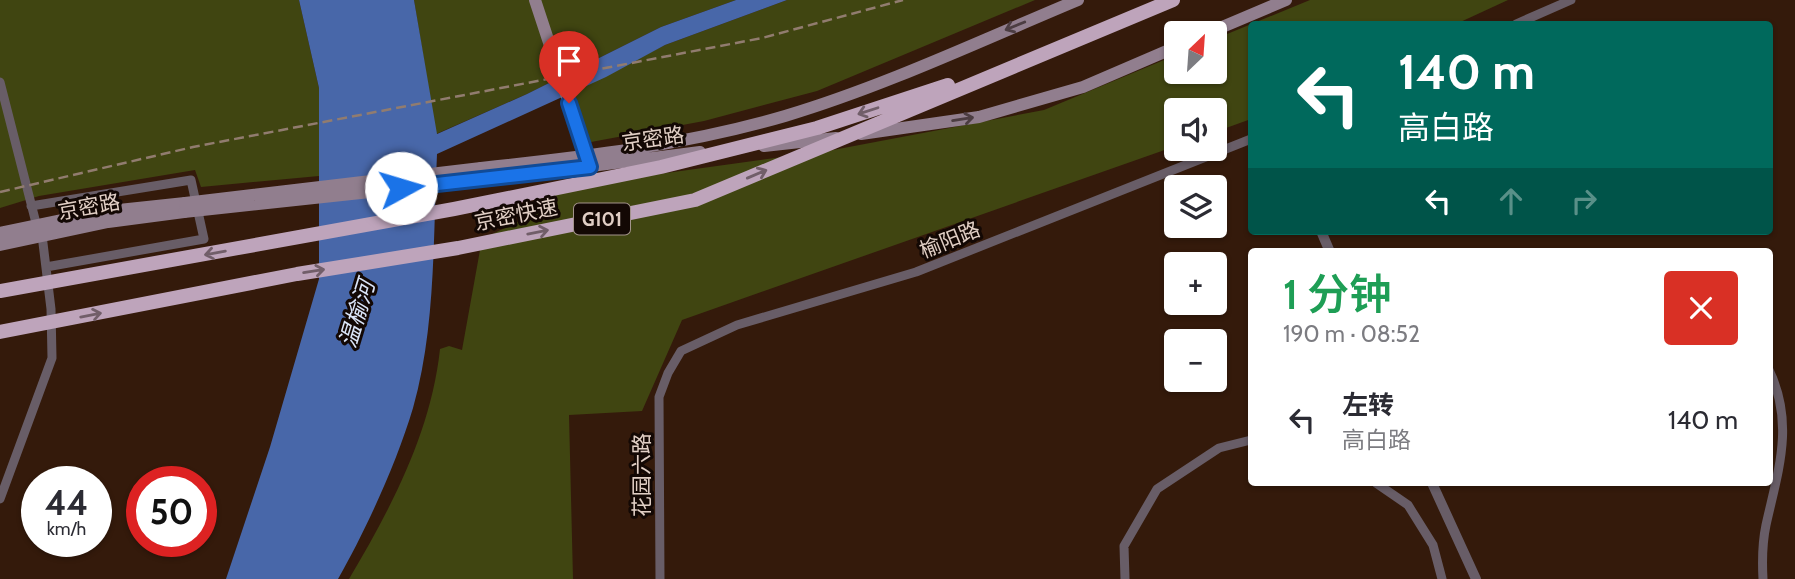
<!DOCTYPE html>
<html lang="zh">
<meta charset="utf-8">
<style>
body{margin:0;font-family:Cabin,"Noto Sans SC",sans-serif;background:#f7f7f7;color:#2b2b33;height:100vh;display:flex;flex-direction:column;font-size:26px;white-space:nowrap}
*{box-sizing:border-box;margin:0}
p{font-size:23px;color:#7c7c81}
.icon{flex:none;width:38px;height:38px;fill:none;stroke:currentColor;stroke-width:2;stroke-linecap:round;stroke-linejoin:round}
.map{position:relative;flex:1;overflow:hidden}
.details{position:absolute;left:1248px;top:248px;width:525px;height:238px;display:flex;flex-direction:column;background:#fff;border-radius:7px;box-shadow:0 2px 5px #0004}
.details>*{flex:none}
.guide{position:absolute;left:1248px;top:21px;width:525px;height:214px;border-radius:7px;box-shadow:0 2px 5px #0004;background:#00695c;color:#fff;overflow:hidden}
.needle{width:46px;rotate:25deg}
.fabs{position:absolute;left:1164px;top:21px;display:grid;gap:14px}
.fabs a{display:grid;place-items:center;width:63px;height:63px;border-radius:7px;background:#fff;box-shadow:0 2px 5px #0004;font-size:35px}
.speed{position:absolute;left:21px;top:466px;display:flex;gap:14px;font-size:35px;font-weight:700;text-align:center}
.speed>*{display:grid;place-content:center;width:91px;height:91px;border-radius:50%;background:#fff;box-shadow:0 2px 5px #0004;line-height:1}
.speed small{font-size:18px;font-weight:400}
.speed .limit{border:10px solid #d22;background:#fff;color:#111}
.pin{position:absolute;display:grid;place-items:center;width:60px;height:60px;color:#fff;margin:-72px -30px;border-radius:50% 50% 50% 0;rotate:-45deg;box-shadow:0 0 7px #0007}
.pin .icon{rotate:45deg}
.me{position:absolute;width:77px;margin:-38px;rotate:84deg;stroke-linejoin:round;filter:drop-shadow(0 0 5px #0008)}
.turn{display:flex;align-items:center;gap:24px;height:147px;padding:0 35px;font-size:32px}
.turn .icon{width:91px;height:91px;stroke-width:2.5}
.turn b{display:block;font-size:49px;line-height:60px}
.lanes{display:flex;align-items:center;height:66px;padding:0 35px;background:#0003;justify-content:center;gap:35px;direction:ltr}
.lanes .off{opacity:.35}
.round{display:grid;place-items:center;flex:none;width:74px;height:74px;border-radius:7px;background:#f7f7f7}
.overview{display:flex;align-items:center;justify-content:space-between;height:119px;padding:0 35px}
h1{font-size:42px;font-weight:600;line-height:52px;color:#1e9e55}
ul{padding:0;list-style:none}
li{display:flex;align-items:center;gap:21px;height:105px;padding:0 35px}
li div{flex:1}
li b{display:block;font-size:26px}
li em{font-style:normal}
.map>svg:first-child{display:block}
</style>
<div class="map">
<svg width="1795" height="579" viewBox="0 0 1795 579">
<rect width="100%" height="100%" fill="#341a0b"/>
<path fill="#404511" d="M0,0H299L319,88V176L201,187L195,170L39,196L0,208Z
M414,0H736L661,27L527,94L436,134Z
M787,0H1035L817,91L704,121L591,142L572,92L665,45Z
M1310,0H1508L1456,24H1251V119L1215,132L1214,110H1176V146L682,320L642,411L569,415L573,579H349C391,508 431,433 440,349L449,346L462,350L482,239L540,211L538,195L659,174L833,150L1044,110L1176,55V72H1214L1215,39Z"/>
<path fill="#4867a9" d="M299,0H414L437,134L527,94L661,27L736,0H787L665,45L606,77L437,154C433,237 436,327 413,408C397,462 366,530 338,579H226L270,447L319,279V88Z"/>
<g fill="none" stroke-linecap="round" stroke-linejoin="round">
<path stroke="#685d67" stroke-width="9" d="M1516,24L1571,0
M0,82L36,223
M31,206L191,180L204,239L46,267
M1376,483L1408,505L1433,545L1442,579
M0,499L52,358L51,309L42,235
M660,579L659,397L668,373L681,351L737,325L916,272L1251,139
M1125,579L1124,546L1157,489L1219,448L1251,440
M1763,579C1762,561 1762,544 1766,525C1778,471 1795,424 1769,370"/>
<path stroke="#685d67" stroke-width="10" d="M1321,231L1330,252
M1432,483L1476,579"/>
<path stroke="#917e8e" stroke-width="12" d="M535,0L589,164
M1208,33L1286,0
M861,134L979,117L1083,87L1176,47
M764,146L836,138
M481,168C584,157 686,145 785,116C885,86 982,40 1078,0
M482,180L700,152
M0,233L100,212L185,203
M0,245L108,222L184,212"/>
<path stroke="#917c6f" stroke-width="2.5" stroke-dasharray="10 5" stroke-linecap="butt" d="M0,192L193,147L762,38L903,0"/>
<path stroke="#917e8e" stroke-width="12" d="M185,203L481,168
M184,212L482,180"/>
<path stroke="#bea4bb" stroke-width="14" d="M0,291L454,209L661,167L817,128L948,85
M0,332L297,274L458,248L695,200L1173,0"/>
</g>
<defs><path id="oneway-shaft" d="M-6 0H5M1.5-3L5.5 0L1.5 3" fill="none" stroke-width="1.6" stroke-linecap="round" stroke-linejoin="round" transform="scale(1.75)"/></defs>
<g stroke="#4c3d42">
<use href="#oneway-shaft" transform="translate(1015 26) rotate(158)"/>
<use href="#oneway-shaft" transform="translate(963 119) rotate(-9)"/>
</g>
<g stroke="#715e69">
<use href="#oneway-shaft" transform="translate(868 111) rotate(162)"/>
<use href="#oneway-shaft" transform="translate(757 174) rotate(-23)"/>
<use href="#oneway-shaft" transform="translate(538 232) rotate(-11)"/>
<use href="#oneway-shaft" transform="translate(215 253) rotate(170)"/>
<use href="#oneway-shaft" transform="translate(314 271) rotate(-9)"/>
<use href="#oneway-shaft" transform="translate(91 315) rotate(-11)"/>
</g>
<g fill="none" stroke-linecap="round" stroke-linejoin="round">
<g stroke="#114b97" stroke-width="18">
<path id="route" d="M401,188L590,167L569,103"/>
</g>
<use href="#route" stroke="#1a73e8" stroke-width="12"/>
</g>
<g text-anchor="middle" stroke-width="6" stroke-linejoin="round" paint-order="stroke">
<rect fill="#130804" stroke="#a3938b" stroke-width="2" x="574" y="203.5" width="56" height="31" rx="5"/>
<g font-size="19" font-weight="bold" fill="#e1cfc5">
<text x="602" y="226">G101</text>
</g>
<g font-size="21" fill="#e1cfc5" stroke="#130804">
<text transform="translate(653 139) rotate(-8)" y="7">京密路</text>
<text transform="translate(89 207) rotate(-10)" y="7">京密路</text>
<text transform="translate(516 215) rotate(-11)" y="7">京密快速</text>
<text transform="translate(950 240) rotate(-22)" y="7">榆阳路</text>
<text transform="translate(642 475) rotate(-90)" y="7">花园六路</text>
</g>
<g font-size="23" font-style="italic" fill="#dbe5f8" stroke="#130804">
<text transform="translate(357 314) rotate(-73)" y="8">温榆河</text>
</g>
</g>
</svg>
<div class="fabs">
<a><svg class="needle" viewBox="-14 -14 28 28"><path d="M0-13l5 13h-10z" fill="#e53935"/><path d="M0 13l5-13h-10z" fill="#7c7c81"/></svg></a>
<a><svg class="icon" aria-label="sound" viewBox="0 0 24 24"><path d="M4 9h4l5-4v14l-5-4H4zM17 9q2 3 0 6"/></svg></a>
<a><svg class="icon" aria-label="layers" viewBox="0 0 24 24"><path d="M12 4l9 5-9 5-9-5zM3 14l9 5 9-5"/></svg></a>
<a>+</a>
<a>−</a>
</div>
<div class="speed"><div>44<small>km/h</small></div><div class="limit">50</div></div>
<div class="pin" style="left:569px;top:103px;background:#d93025"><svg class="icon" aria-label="arrive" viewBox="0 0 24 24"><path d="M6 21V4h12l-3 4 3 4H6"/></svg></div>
<svg class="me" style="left:401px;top:188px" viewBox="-20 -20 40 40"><circle r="19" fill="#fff"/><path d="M0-13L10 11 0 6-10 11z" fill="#1a73e8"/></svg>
<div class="guide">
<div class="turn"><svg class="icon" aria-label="left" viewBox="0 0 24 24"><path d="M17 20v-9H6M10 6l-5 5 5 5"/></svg><div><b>140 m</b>高白路</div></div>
<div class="lanes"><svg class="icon" aria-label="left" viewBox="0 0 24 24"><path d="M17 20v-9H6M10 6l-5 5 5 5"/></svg><svg class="icon off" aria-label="ahead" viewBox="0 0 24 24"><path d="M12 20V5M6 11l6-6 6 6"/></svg><svg class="icon off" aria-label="right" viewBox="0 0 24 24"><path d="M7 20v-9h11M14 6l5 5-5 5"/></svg></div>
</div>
<section class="details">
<div class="overview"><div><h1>1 分钟</h1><p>190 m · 08:52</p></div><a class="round" style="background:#d93025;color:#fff"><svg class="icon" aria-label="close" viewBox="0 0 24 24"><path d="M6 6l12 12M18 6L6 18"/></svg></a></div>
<ul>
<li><svg class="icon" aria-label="left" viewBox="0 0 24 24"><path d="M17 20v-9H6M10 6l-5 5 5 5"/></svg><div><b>左转</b><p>高白路</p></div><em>140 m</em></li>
</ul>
</section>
</div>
